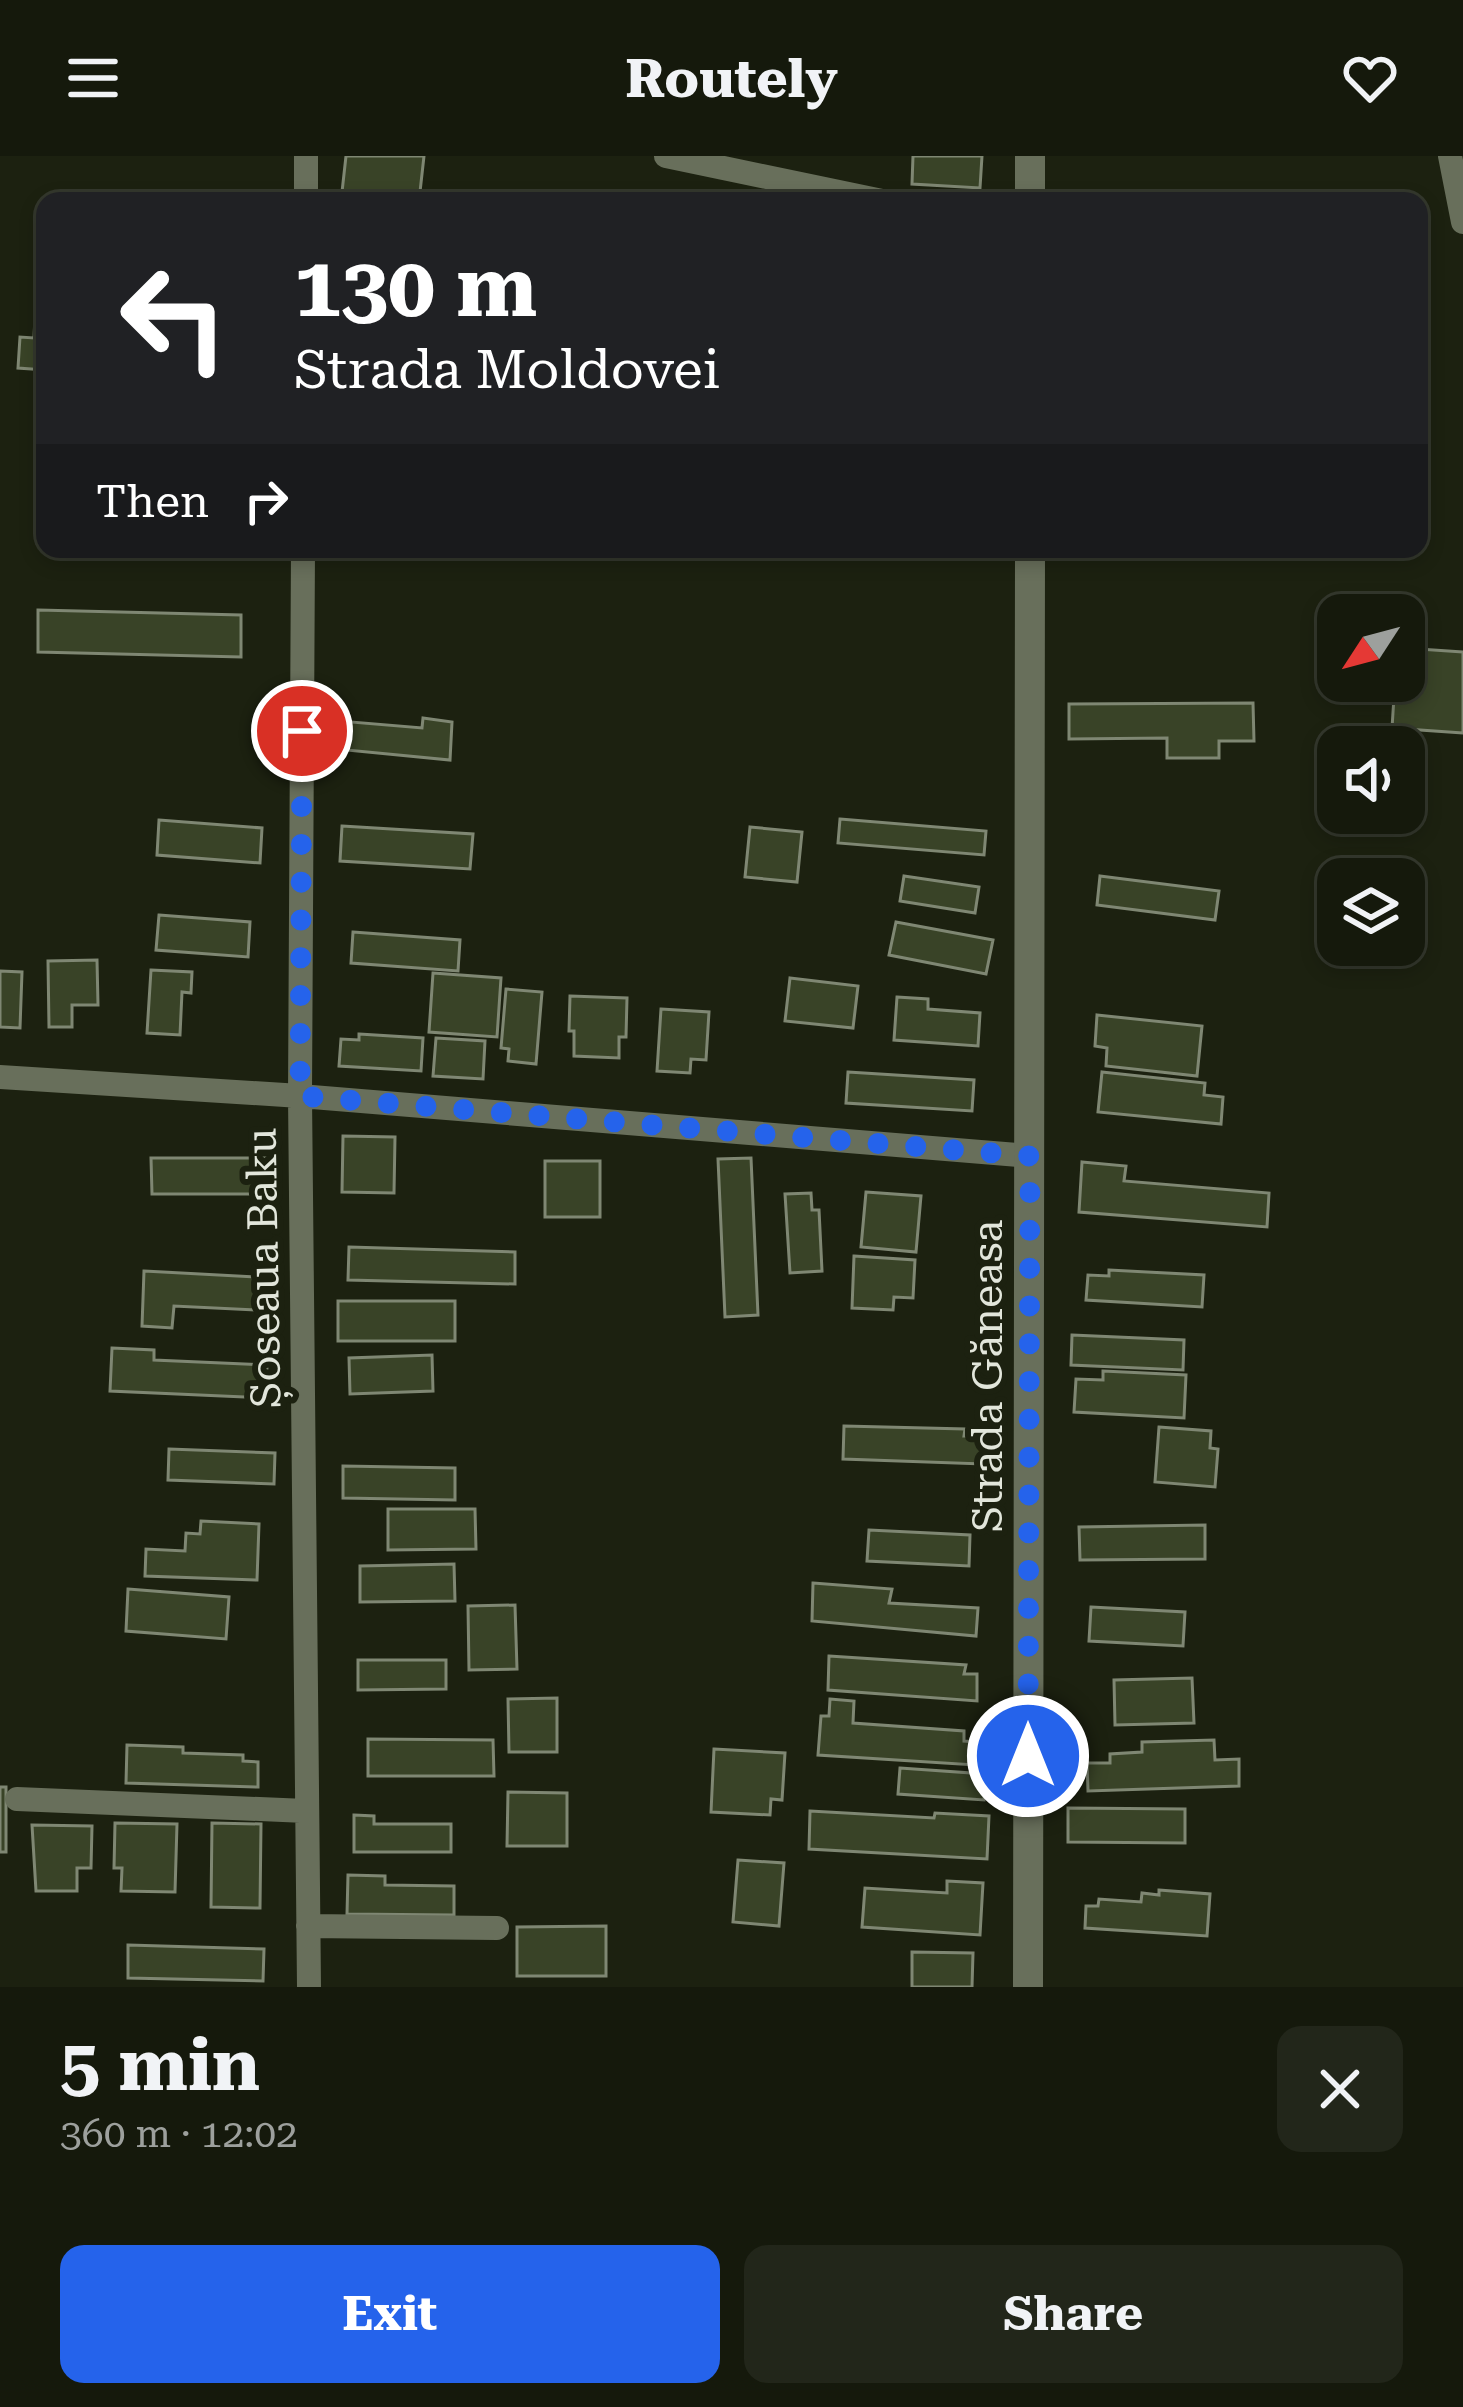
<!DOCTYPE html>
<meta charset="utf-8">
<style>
body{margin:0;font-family:"Roboto Serif",serif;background:#22261a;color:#f1f3f6;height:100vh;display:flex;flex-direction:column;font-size:45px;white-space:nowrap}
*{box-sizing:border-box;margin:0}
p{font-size:39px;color:#9da09d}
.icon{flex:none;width:66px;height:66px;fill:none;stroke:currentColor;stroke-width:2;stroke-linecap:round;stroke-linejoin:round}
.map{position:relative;height:1831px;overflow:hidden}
.drawer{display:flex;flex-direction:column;background:#15190c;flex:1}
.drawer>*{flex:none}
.banner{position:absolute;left:36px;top:36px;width:1392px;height:366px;border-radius:24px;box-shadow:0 6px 18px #0003,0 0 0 3px #34382d;background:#202124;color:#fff;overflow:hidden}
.needle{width:78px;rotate:234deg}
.buttons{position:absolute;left:1317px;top:438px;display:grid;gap:24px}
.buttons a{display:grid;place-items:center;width:108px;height:108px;border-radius:24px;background:#15190c;box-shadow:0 6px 18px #0003,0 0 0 3px #34382d;font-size:60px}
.pin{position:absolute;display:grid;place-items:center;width:102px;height:102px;color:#fff;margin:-51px;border:6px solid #fff;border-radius:50%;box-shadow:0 3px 12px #0007}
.me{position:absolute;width:132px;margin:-66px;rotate:0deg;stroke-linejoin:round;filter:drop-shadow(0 0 9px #0008)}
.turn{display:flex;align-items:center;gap:42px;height:252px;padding:0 60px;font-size:54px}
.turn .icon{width:156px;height:156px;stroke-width:2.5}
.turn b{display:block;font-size:84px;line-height:102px}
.then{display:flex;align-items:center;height:114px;padding:0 60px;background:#0003;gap:24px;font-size:45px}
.round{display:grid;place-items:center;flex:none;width:126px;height:126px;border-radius:24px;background:#22261a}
.headline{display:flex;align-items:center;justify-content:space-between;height:204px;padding:0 60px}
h1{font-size:72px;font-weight:700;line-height:90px}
.cta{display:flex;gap:24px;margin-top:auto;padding:24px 60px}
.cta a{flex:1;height:138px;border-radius:24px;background:#2563eb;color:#fff;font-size:48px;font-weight:700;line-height:138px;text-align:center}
.cta a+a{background:#22261a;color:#f1f3f6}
header{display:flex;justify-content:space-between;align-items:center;height:156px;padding:0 60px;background:#15190c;font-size:54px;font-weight:700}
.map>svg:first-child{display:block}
</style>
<header><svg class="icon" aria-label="menu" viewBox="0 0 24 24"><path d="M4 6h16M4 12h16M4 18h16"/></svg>Routely<svg class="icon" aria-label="heart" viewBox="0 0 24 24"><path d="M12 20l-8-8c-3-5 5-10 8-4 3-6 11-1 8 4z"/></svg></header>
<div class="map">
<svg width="1463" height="1831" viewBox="0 0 1463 1831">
<rect width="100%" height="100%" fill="#1c2110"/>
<path fill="#394327" stroke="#7f8773" stroke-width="3" d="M346,0H424L419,45H341Z
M913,0H982L980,32L912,28Z
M35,160L45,161V214L18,212L20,181L34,182Z
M38,454L241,459V501L38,496Z
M1404,492L1463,496V577L1392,572L1395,525H1404Z
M1253,547L1254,585H1219V602H1167V582L1069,583V548Z
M423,562L452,566L450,604L336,593L340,565L422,572Z
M840,663L986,675L984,699L838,687Z
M159,664L262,672L260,707L157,699Z
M342,670L473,678L470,713L340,705Z
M750,671L802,676L797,726L745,721Z
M904,720L979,731L975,757L900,745Z
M1100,720L1219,735L1215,764L1097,749Z
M159,759L250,766L248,801L156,794Z
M896,766L993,784L986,818L889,799Z
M353,776L460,784L458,815L351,807Z
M97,804L98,849H72V871H49L48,805Z
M151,814L192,816L191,837L182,836L180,879L147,877Z
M0,815L22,816L20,872L0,871Z
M433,817L501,822L497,881L429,876Z
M790,822L858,830L853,872L785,865Z
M506,833L542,836L536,908L508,905L509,893L501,892Z
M570,840L627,842L626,881H619V902L574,900V875H569Z
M897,841L928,843V853L980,857L978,890L894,884Z
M661,853L709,856L706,904L691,903L690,917L657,915Z
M1097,859L1202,870L1197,920L1106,910L1107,892L1095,890Z
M359,878L423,882L421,915L339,910L341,883L359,884Z
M436,882L485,885L483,923L433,920Z
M848,916L974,924L972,955L846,947Z
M1102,916L1205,927L1204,939L1223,941L1221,968L1098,956Z
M343,980L395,981L394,1037L342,1036Z
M151,1002H268V1038H152Z
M751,1002L758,1159L725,1161L718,1003Z
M545,1005H600V1061H545Z
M1082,1006L1126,1010L1124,1025L1269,1037L1267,1071L1079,1056Z
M866,1036L921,1040L916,1096L861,1091Z
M811,1037L812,1054H819L822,1115L790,1117L785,1038Z
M349,1091L515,1096V1128L348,1124Z
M854,1100L915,1104L913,1142L894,1141L893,1154L852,1152Z
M1109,1114L1204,1119L1202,1151L1086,1144L1088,1119L1109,1120Z
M144,1115L258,1121L256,1154L174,1150L172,1172L142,1170Z
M338,1145H455V1185H338Z
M1072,1179L1184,1184L1183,1214L1071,1209Z
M112,1192L154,1194V1204L267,1209L266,1242L110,1235Z
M432,1199L433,1235L350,1238L349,1202Z
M1103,1215L1186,1219L1184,1262L1074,1256L1076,1223L1103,1224Z
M844,1270L965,1273L964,1280H984L983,1308L843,1303Z
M1159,1271L1211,1275L1210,1292L1218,1293L1215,1331L1155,1326Z
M169,1293L275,1297L274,1328L168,1324Z
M343,1310L455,1312V1344L343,1342Z
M388,1353H475L476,1393L388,1394Z
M201,1365L259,1368L257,1424L145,1420L146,1393L185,1395L186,1377L200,1378Z
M1205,1369V1403L1080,1404L1079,1371Z
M869,1374L970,1379L969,1410L867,1405Z
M454,1408L455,1445L360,1446V1410Z
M813,1427L892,1433L889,1447L978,1452L976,1480L812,1465Z
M128,1433L229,1441L226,1483L126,1475Z
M515,1449L517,1513L469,1514L468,1450Z
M1091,1451L1185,1456L1183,1490L1089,1485Z
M829,1500L966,1509L964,1518H977V1545L828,1534Z
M358,1504H446V1533L358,1534Z
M1192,1522L1194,1567L1115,1569L1114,1524Z
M557,1542V1596H509L508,1543Z
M830,1543L854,1545L853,1567L964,1575V1585L977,1586L975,1609L818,1599L821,1560H829Z
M368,1583L493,1584L494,1620H368Z
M1214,1584L1215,1604L1239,1603V1630L1088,1635L1087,1607H1110V1598L1142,1596V1586Z
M127,1589L183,1591V1597L243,1599V1605L258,1606V1631L126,1627Z
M714,1593L785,1597L782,1644L771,1643L770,1659L711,1656Z
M900,1612L985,1618L984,1644L898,1638Z
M0,1631H6V1696H0Z
M508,1636L567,1637V1690H507Z
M1068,1652L1185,1653V1687L1068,1686Z
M810,1655L934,1662L935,1657L989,1660L987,1703L809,1693Z
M354,1659L374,1660V1668H451V1696H354Z
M115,1667L177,1668L175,1736L121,1735L122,1712H114Z
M212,1667L261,1668L260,1752L211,1751Z
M32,1669L92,1670L91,1712H77V1735H36Z
M738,1704L784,1707L779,1770L733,1766Z
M348,1719L385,1720V1729L454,1730V1759L347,1758Z
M947,1725L983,1727L980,1779L862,1771L865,1732L947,1737Z
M1159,1734L1210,1738L1207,1780L1085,1772L1086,1750H1098L1099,1743L1141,1746L1142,1737L1159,1739Z
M606,1770V1820H517V1771Z
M128,1789L264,1793L263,1825L128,1822Z
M912,1796L973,1797L972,1831H912Z"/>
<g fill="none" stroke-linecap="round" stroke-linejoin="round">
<path stroke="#686f5b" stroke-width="24" d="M666,0L882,45
M1450,0L1463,66
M306,45V0
M303,393L300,940L309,1831
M0,921L300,940L1030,1000
M17,1643L306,1655
M308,1770L497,1772"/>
<path stroke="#686f5b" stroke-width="30" d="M1030,45V0
M1028,1831L1030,393"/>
</g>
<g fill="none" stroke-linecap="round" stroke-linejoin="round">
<path stroke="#2563eb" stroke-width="21" stroke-dasharray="0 37.8" d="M302,575L300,940L1030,1000L1028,1600"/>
</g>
<g text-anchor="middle" stroke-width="12" stroke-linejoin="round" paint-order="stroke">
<g font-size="42" fill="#e2e6db" stroke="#1c2110">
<text transform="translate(263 1112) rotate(-91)" y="15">Șoseaua Baku</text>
<text transform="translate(987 1220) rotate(-90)" y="15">Strada Găneasa</text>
</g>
</g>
</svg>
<div class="buttons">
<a><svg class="needle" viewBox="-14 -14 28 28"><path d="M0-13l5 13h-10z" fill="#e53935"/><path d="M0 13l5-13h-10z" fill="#9da09d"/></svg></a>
<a><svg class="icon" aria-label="sound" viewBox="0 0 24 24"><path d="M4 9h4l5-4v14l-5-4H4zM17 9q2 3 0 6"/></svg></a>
<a><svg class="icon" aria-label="layers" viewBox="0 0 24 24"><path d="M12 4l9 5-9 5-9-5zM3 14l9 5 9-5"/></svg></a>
</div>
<div class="pin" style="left:302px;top:575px;background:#d93025"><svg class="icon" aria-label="arrive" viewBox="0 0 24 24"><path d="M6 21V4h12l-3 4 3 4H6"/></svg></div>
<svg class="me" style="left:1028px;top:1600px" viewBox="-20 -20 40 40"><circle r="17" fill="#2563eb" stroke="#fff" stroke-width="3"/><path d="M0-11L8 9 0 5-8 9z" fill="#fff"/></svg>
<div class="banner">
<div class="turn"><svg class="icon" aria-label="left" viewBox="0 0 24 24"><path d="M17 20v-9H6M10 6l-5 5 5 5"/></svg><div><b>130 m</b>Strada Moldovei</div></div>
<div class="then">Then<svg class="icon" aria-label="right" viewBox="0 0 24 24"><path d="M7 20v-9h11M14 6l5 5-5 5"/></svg></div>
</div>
</div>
<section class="drawer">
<div class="headline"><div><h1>5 min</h1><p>360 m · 12:02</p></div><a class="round"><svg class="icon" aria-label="close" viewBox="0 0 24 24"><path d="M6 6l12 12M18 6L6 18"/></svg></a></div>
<div class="cta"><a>Exit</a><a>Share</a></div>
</section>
